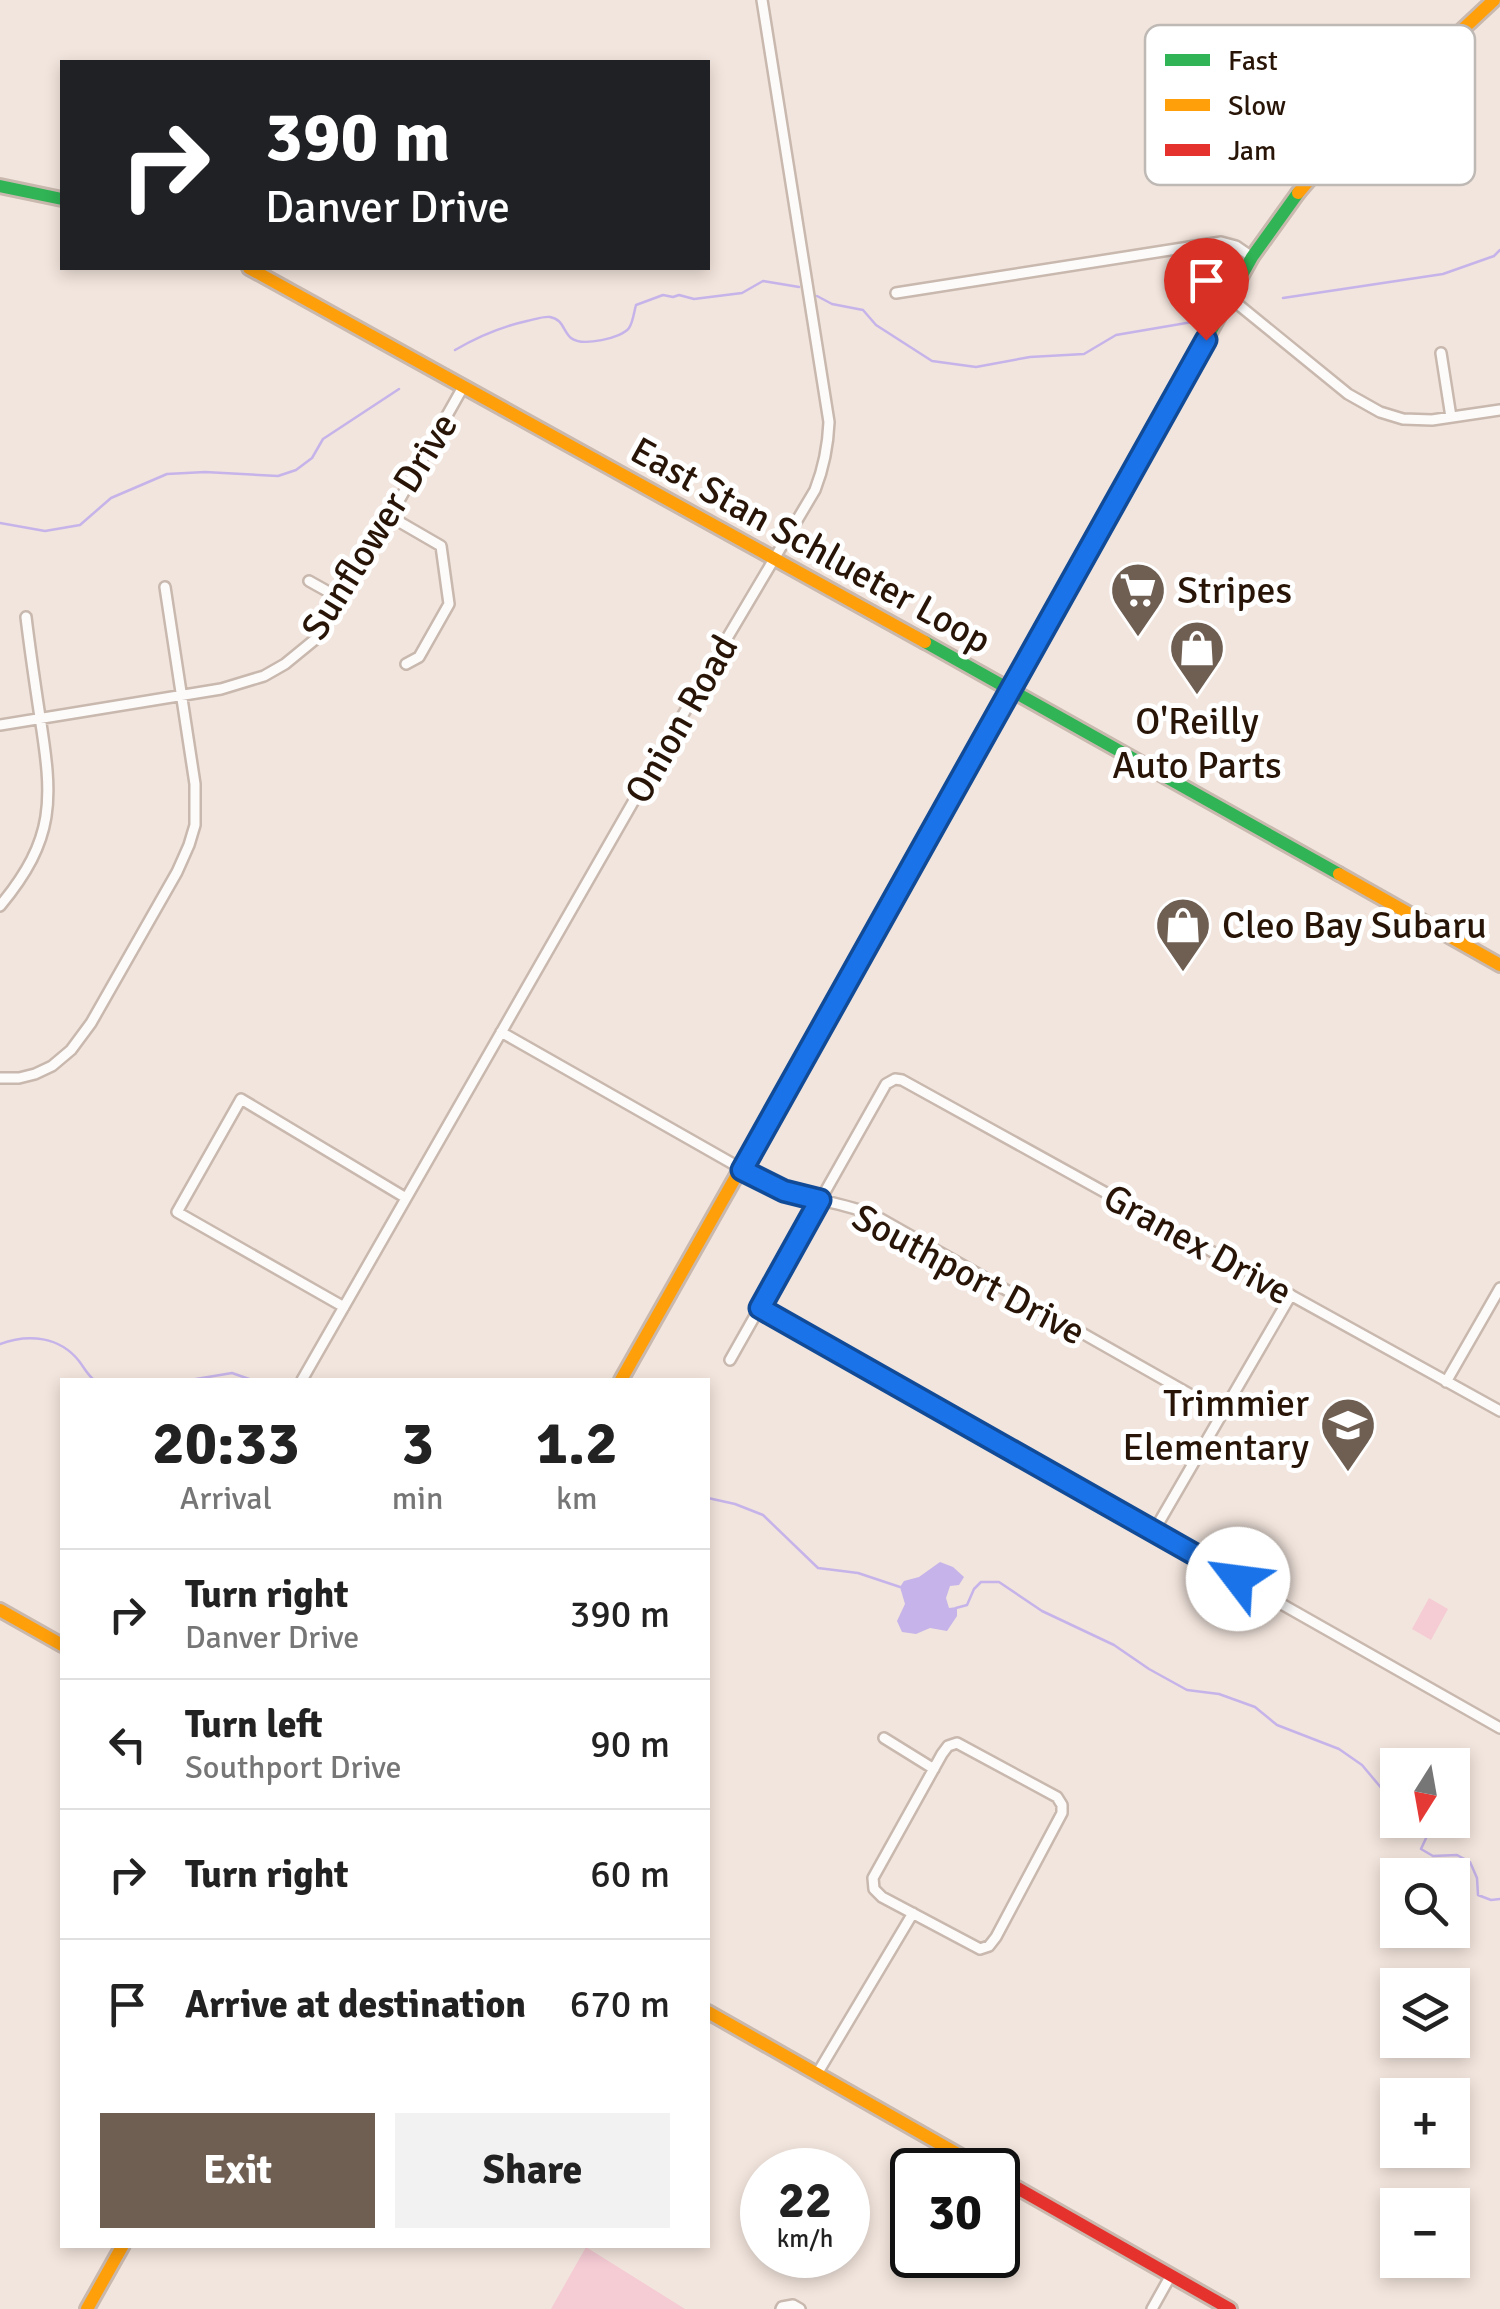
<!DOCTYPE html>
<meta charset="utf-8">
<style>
body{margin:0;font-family:Signika,sans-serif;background:#f2f2f2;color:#222;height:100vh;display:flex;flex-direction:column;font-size:38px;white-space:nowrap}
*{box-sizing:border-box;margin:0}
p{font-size:32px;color:#767676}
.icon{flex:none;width:55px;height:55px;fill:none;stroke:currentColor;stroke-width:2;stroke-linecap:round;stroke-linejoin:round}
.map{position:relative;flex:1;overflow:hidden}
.panel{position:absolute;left:60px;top:1378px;width:650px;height:870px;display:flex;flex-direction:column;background:#fff;border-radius:0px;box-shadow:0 5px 15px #0003}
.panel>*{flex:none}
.banner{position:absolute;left:60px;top:60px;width:650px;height:210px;border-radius:0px;box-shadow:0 5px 15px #0003;background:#202124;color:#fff;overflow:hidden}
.needle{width:65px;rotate:191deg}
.tools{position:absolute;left:1380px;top:1748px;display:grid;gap:20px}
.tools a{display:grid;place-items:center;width:90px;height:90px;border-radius:0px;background:#fff;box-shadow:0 5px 15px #0003;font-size:50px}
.speed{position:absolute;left:740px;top:2148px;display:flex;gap:20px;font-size:50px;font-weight:700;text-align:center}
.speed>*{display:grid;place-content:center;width:130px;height:130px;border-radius:50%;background:#fff;box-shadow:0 5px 15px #0003;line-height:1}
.speed small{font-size:25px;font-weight:400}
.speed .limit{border:5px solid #111;border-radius:15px;background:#fff;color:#111}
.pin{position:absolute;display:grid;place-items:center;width:85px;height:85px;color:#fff;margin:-102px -42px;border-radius:50% 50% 50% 0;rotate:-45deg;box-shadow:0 0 10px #0007}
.pin .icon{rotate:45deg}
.me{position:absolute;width:110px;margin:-55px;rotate:300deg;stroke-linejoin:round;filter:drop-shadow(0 0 8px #0008)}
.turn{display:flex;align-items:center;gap:35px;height:210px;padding:0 40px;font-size:45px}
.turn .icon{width:130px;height:130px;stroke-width:2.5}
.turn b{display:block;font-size:70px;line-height:85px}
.eta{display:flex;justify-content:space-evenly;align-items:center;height:170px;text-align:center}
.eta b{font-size:60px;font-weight:700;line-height:70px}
.action{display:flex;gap:20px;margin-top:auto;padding:20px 40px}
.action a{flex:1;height:115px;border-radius:0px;background:#6f5e52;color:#fff;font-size:40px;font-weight:700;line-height:115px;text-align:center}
.action a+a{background:#f2f2f2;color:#222}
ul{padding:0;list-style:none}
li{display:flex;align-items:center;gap:30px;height:130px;padding:0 40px;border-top:2px solid #e0e0e0}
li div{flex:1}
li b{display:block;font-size:38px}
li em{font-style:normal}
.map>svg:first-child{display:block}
</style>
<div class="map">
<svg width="1500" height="2309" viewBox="0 0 1500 2309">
<rect width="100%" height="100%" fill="#f2e5dd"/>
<path fill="#f5cbd4" d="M1429,1598L1448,1609L1431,1640L1412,1629Z
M586,2247L685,2309H551Z"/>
<path fill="#c6b3e9" d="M940,1562L953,1567L964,1577L959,1585L950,1586L946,1598L949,1608L957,1607V1616L947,1631L930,1628L916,1634L902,1632L897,1621L905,1604L900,1587L904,1581L919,1577Z"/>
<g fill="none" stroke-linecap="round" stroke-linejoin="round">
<path stroke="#c6b3e9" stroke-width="2.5" d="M817,296L832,304L863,310L876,325L932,361L976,367L1030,357L1084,354L1116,335L1198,321
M1283,298L1443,274L1494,256L1500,250
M455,350C479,336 500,327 527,321C533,320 543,316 550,317C563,319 563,331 571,338C582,347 622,338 629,328C633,322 634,312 636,305L663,295L673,297L679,295L694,299L742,293L763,281L799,287
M0,523L45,531L80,525L111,498L167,474L205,472L278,476L296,470L312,458L323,439L399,389
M0,1344C29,1333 60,1337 79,1361C85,1369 87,1374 94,1380
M190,1380L232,1373L252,1380
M708,1498L735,1504L763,1515L818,1568L858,1573L900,1587
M956,1608L967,1605L974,1589L981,1582H999L1042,1611L1114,1645L1149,1669L1187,1690L1219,1694L1255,1707L1277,1725L1339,1749L1362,1765L1388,1796L1398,1801
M1428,1820L1436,1828L1427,1836L1421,1849L1433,1856L1457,1855L1470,1862L1477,1878L1478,1895L1491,1900L1500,1899"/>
<g stroke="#c8b8ae" stroke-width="14">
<path id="street" d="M896,293L1221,242L1236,246L1252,257
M1229,297L1348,394L1380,412L1403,419L1432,420L1500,410
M1441,353L1451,417
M391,517L441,546L449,604L419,657L406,664
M309,581L343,600
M0,725L221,689L264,676L285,664L318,637L343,600L463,387
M0,906C56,838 53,800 40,717C35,684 30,650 26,617
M501,1032L772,1186C805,1199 841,1202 874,1215L1223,1413
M0,1078H19L35,1074L52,1066L71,1050L91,1023L177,872L189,845L195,825V784L165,587
M344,1307L177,1212L241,1099L406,1198
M760,1308L1500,1728
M730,1360L886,1084L895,1079L902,1080L1500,1411
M302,1380L723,645L815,490C824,467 828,447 829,422L762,0
M1446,1382L1500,1288
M1154,1531L1291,1295
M884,1738L934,1769
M957,1743L1057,1797L1062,1805V1813L996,1937L989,1946L980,1949L882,1897L874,1889L873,1878L942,1754L948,1746Z
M817,2074L913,1913
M781,2309L782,2307L793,2305L800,2309
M1152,2309L1171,2275"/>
</g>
<g stroke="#c8b8ae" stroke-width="18">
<path id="fast" d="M0,186L62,199
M925,642L1339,874
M1003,704L1252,257L1298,193"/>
</g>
<g stroke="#c8b8ae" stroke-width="18">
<path id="slow" d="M1298,193L1340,144L1494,0
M249,268L925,642
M1339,874L1500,965
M621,1380L1003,704
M0,1610L62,1645
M708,2012L986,2170
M87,2309L123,2245"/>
</g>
<g stroke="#c8b8ae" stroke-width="18">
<path id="jam" d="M998,2177L1230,2309"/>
</g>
<use href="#street" stroke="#fdfbfa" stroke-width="9"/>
<use href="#fast" stroke="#30b455" stroke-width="12"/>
<use href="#slow" stroke="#ff9f0a" stroke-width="12"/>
<use href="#jam" stroke="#e5322d" stroke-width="12"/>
</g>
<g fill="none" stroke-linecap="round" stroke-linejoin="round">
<g stroke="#114b97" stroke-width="25">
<path id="route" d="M1206,340L742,1170L784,1191L820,1200L760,1308L1238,1579"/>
</g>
<use href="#route" stroke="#1a73e8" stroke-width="18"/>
</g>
<defs>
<g id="supermarket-pin" transform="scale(2.875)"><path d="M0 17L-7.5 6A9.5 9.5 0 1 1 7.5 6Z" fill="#6f5e52" stroke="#fff"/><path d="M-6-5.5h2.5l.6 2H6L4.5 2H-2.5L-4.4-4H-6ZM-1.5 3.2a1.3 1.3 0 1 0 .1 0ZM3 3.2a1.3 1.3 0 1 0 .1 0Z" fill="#fff"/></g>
<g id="shop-pin" transform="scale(2.875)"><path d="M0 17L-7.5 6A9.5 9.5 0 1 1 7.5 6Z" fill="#6f5e52" stroke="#fff"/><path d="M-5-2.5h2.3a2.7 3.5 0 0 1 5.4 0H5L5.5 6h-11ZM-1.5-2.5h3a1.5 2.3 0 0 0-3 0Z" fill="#fff"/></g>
<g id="school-pin" transform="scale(2.875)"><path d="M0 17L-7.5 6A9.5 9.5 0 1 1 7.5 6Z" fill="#6f5e52" stroke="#fff"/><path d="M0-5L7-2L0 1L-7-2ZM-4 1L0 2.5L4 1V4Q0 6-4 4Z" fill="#fff"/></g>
</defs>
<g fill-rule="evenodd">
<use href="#supermarket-pin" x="1138" y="590"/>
<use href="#shop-pin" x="1197" y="648"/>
<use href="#shop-pin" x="1183" y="925"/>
<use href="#school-pin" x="1348" y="1425"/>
</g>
<g text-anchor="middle" stroke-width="10" stroke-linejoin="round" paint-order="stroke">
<g font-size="38" fill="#281507" stroke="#fff">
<text transform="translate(379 526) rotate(-58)" y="13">Sunflower Drive</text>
<text transform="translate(811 545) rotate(29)" y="13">East Stan Schlueter Loop</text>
<text transform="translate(681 719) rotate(-60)" y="13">Onion Road</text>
<text transform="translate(1198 1244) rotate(29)" y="13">Granex Drive</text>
<text transform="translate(969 1274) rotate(28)" y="13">Southport Drive</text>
</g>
<g font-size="38" fill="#281507" stroke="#fff" text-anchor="start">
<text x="1177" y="603">Stripes</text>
<text x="1197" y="734" text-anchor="middle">O'Reilly<tspan x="1197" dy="44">Auto Parts</tspan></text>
<text x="1222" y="938">Cleo Bay Subaru</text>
<text x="1309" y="1416" text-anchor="end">Trimmier<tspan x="1309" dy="44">Elementary</tspan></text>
</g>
</g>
<rect x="1145" y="25" width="330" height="160" rx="15" fill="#fff" stroke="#beb9b5" stroke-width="2.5"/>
<rect x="1165" y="54" width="45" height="12" fill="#30b455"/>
<rect x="1165" y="99" width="45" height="12" fill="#ff9f0a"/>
<rect x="1165" y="144" width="45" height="12" fill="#e5322d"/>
<g font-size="28" fill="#281507">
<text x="1228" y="70">Fast</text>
<text x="1228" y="115">Slow</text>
<text x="1228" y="160">Jam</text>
</g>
</svg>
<div class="tools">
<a><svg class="needle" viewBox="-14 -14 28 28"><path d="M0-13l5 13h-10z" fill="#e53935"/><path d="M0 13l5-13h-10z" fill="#767676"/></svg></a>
<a><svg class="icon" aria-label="search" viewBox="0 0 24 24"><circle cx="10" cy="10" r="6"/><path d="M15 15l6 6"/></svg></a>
<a><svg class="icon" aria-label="layers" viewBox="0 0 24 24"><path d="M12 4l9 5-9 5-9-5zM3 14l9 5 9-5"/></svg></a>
<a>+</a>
<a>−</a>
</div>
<div class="speed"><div>22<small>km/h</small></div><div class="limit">30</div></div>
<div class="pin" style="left:1206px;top:340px;background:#d93025"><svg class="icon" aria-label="arrive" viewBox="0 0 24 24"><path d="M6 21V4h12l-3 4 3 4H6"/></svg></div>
<svg class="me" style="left:1238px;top:1579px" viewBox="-20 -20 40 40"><circle r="19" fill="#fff"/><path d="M0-13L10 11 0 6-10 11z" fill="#1a73e8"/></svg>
<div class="banner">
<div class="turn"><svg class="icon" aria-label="right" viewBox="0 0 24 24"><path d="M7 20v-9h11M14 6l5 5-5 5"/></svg><div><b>390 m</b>Danver Drive</div></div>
</div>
<section class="panel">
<div class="eta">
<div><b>20:33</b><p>Arrival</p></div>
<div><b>3</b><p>min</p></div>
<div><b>1.2</b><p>km</p></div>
</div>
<ul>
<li><svg class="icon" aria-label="right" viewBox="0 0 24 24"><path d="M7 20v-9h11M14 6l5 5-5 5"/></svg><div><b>Turn right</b><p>Danver Drive</p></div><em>390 m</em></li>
<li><svg class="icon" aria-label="left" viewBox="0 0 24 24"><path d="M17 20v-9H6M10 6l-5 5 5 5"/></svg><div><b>Turn left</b><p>Southport Drive</p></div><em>90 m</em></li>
<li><svg class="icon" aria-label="right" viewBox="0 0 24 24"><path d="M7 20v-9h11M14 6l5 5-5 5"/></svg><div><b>Turn right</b></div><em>60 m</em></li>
<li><svg class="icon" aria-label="arrive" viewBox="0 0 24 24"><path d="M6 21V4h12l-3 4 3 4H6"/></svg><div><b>Arrive at destination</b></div><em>670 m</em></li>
</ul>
<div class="action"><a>Exit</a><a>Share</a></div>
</section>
</div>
